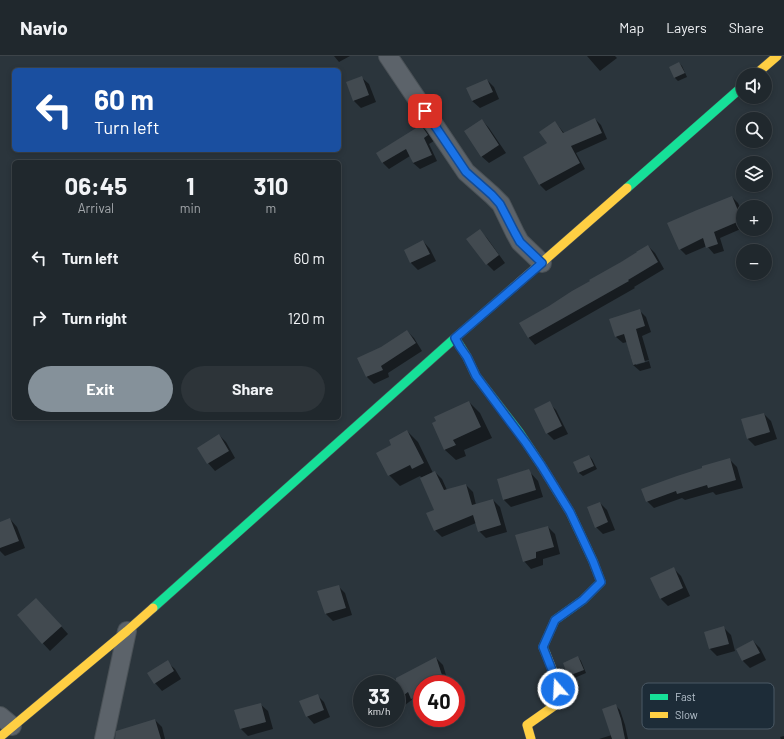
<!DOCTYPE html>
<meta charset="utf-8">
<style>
body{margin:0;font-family:Barlow,sans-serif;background:#2d3439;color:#f1f3f6;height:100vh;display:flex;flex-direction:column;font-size:15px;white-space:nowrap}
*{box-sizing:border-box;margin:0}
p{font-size:13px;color:#a2a6aa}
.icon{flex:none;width:22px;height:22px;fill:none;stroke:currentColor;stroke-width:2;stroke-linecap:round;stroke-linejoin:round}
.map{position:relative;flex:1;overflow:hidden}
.sheet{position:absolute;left:12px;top:104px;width:329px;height:260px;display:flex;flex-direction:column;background:#20282d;border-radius:6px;box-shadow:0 2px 6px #0003,0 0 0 1px #3d4449}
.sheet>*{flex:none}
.guide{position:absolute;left:12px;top:12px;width:329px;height:84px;border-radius:6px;box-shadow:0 2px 6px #0003,0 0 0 1px #3d4449;background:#1a4fa0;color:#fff;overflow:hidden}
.fabs{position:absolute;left:736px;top:12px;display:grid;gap:8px}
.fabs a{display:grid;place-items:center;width:36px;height:36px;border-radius:50%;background:#20282d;box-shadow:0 2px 6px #0003,0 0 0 1px #3d4449;font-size:20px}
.speed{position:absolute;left:353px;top:619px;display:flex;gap:8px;font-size:20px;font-weight:700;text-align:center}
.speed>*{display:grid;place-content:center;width:52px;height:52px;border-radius:50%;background:#20282d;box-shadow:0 2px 6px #0003,0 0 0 1px #3d4449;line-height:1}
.speed small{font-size:10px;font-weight:400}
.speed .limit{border:6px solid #d22;background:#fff;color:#111}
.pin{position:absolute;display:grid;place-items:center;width:34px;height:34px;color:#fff;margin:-17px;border-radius:8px;box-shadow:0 2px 6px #0006}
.me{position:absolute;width:44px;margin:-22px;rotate:341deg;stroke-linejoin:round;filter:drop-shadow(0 0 3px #0008)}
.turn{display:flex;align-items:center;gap:14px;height:84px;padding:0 16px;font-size:18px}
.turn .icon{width:52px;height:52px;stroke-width:2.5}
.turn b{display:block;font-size:28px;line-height:34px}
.eta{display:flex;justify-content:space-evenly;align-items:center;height:68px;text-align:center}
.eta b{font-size:24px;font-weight:700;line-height:28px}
.cta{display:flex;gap:8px;margin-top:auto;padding:8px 16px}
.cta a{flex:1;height:46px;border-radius:24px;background:#85919a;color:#fff;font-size:16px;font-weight:700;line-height:46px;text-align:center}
.cta a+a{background:#2d3439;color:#f1f3f6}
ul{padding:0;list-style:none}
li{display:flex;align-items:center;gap:12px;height:60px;padding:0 16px}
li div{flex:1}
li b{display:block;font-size:15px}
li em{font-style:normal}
header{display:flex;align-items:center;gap:24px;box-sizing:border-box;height:56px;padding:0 20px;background:#20282d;border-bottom:1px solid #3d4449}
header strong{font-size:19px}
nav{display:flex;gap:22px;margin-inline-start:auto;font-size:14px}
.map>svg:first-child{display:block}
</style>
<header>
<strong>Navio</strong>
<nav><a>Map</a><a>Layers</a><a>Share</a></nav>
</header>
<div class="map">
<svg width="784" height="683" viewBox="0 0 784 683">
<rect width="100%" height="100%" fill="#2b353c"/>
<path fill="#0007" d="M334,0H350L339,6Z
M587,0H615L617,2L600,15Z
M679,7L682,10L687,21L678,25L675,22L670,12Z
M98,11L101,14H88Z
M361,21L369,28L376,46L361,52L354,45L347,27Z
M487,24L494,31L499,43L480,52L472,45Z
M595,63L601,69L607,83L576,97L585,113L546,135L540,129L525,101L548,87L555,66L564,77Z
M482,64L489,72L506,97L489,107L481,100Z
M421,70L428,76L434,85L429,88L437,105L420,113L413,107L410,100L389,113L383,107L377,97Z
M12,135H14V142Z
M732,141L738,147L743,158V172L720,182L724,195L714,198L707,190L686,199L680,193Z
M480,175L487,182L505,207L494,215L487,208Z
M423,185L430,193L436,205L418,214L411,207L405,194Z
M648,190L655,197L664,213L634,231L635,232L535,289L529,282L521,268Z
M639,254L646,261L651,276L642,280L649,304L636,307V309L649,305L651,312L640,315L633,309L627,286L623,287L616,281Z
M407,275L414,282L422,295L388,317L389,321L374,328L367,321L359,302L381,292Z
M469,346L480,357L492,382L464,394L466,400L456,404L445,394L437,365Z
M549,347L556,354L568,378L554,384L547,377Z
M764,358L771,365L777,383L755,390L748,383L742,364Z
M407,375L418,386L433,417L435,416L442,423L447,434L466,429L473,436L476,449L493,444L500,451L507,476L486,482L479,475L476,467L442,481L435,474V454L422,422L420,420L400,430L389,419L378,397L392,389Z
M219,379L226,386L235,402L215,415L208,407Z
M589,400L592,403L597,413L583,420L579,417L574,407Z
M729,403L737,411L743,432L716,439L713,436L685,444L682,442L654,452L647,445Z
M528,414L538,425L543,441L511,451L504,444L498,423Z
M600,447L607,454L615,474L603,478L596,471Z
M10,463L17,471L25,492L5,500L0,495V467Z
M548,471L555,478L560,498L543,503V509L531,513L524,505Z
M673,512L681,520L690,540L668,550L661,543L651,523Z
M338,530L345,537L352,559L333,565L326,558L319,536Z
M43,550L68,578L50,595L18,560Z
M724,572L731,579L735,595L717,600L710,593Z
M753,585L760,592L766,604L750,612L743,605L737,593Z
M578,601L581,605L586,617L572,623L569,619Z
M436,602L443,609L448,626L440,628H422V646L418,648L413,643L397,655L396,654V628H395L402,623Z
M167,606L175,613L181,623L162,635L155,627Z
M317,639L324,646L330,661L314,668L307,660Z
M260,648L268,655L273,673L248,680L241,673Z
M615,649L620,654L625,669L628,683H599L612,679Z
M155,664L162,671L165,683H115Z
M784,680V683H781L780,681Z"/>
<path fill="#424a50" d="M679,6L685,17L674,22L669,11Z
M362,20L369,39L353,45L346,26Z
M487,23L493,36L472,45L466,32Z
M595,62L602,77L571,90L580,107L539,129L523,101L547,87L539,76L555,65L563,77Z
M482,63L499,89L481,101L464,75Z
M421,69L428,79L424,82L432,99L413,107L406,93L382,107L376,97Z
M732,140L742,164L714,176L718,188L706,192L703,182L679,194L667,167L697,154Z
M480,173L499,199L486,209L466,183Z
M423,184L430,198L410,207L404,194Z
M648,189L658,206L628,224L629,225L528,282L519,267L549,250L572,235L590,225L589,224L621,206L637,196H636Z
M640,253L645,270L636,273L645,306L633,309L624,278L615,281L609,263Z
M407,274L416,287L381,310L383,314L366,321L357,302L381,291Z
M469,345L481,371L453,384L456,389L444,394L432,367L436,365L434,361Z
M550,345L562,370L546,378L534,353Z
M764,357L770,376L747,383L741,363Z
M407,374L424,407L412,413L410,409L388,420L376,397L391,389L389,384Z
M219,378L229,395L207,408L197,392Z
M589,399L594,410L578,417L573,406Z
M730,402L736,424L708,432L707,429L677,438L676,435L646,446L641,433L677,420L702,412V410Z
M529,413L531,417L536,434L503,444L497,423Z
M435,415L444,434L466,428L472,449L493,443L501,469L478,476L473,459L434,475L426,457L434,454L420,422Z
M600,446L608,466L595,472L587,451Z
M10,462L19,485L0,492V466Z
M548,470L554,491L536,496V502L523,506L515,479Z
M674,511L683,532L660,543L650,522Z
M339,529L346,552L325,558L317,535Z
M36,542L62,570L42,588L17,559Z
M724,570L729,588L709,593L704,576Z
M753,584L760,597L742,605L736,593Z
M578,600L584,614L568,620L563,607Z
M436,601L442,619L428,623L431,628H422V637L411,643L408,636L396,645V622Z
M168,604L174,615L154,628L147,617Z
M318,638L324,654L306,661L299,645Z
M261,647L266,666L240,673L234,654Z
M616,648L621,663L625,683H612L602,653Z
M155,663L161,683H115L116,675Z"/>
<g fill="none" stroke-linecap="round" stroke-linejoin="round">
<g stroke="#4a5156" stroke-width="20">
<path id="street" d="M388,0L466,116L492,139L501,148L515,177L520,186L542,207
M0,660L12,670
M104,683L127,575"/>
</g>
<g stroke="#4a5156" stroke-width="10">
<path id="fast" d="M627,132L743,30
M455,282L467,301L476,320L519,376L541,409L570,456L593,505L601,526L583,544L555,564L543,591L546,598
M153,552L455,282L514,231"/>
</g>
<g stroke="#4a5156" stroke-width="10">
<path id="slow" d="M755,19L777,0
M514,231L627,132
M0,681L127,575L153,552
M531,683L527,669L554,650L560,642L556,623L546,598"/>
</g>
<use href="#street" stroke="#5c636a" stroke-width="18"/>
<use href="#fast" stroke="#16e098" stroke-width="9"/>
<use href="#slow" stroke="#ffcf43" stroke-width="9"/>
</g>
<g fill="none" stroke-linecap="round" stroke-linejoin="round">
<g stroke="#114b97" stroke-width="10">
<path id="route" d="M425,55L466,116L492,139L500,148L515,177L520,186L542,207L455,282L460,291L467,301L476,320L526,387L541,409L570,456L593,505L601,526L583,544L555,564L543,591L556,624L558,633"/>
</g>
<use href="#route" stroke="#1a73e8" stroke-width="7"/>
</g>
<rect x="642" y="627" width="132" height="46" rx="6" fill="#1d2c38" stroke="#4b5965" stroke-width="1"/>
<rect x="650" y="638" width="18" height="6" fill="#16e098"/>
<rect x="650" y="656" width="18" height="6" fill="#ffcf43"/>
<g font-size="11" fill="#b6c2cd">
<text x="675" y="645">Fast</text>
<text x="675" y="663">Slow</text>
</g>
</svg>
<div class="fabs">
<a><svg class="icon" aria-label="sound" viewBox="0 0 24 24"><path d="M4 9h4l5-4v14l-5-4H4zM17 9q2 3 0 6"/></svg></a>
<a><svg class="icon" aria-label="search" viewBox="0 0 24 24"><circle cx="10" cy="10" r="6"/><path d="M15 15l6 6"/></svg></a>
<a><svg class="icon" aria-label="layers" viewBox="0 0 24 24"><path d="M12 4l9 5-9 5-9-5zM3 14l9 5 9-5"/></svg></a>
<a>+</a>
<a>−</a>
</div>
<div class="speed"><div>33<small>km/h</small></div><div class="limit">40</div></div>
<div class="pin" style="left:425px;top:55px;background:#d93025"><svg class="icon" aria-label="arrive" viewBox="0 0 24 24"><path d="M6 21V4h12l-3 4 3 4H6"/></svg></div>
<svg class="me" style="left:558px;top:633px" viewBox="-20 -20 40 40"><circle r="17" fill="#1a73e8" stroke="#fff" stroke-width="3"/><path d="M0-11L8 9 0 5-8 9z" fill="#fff"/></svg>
<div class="guide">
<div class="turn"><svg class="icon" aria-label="left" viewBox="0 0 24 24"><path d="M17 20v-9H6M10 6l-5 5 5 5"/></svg><div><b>60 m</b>Turn left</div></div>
</div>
<section class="sheet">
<div class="eta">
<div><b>06:45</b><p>Arrival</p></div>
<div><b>1</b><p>min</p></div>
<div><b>310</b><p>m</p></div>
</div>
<ul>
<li><svg class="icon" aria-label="left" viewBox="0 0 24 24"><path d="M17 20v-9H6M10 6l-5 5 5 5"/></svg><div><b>Turn left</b></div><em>60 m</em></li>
<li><svg class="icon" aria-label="right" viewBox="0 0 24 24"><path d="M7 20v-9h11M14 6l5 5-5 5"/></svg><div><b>Turn right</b></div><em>120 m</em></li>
</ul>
<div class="cta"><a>Exit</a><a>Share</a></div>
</section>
</div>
